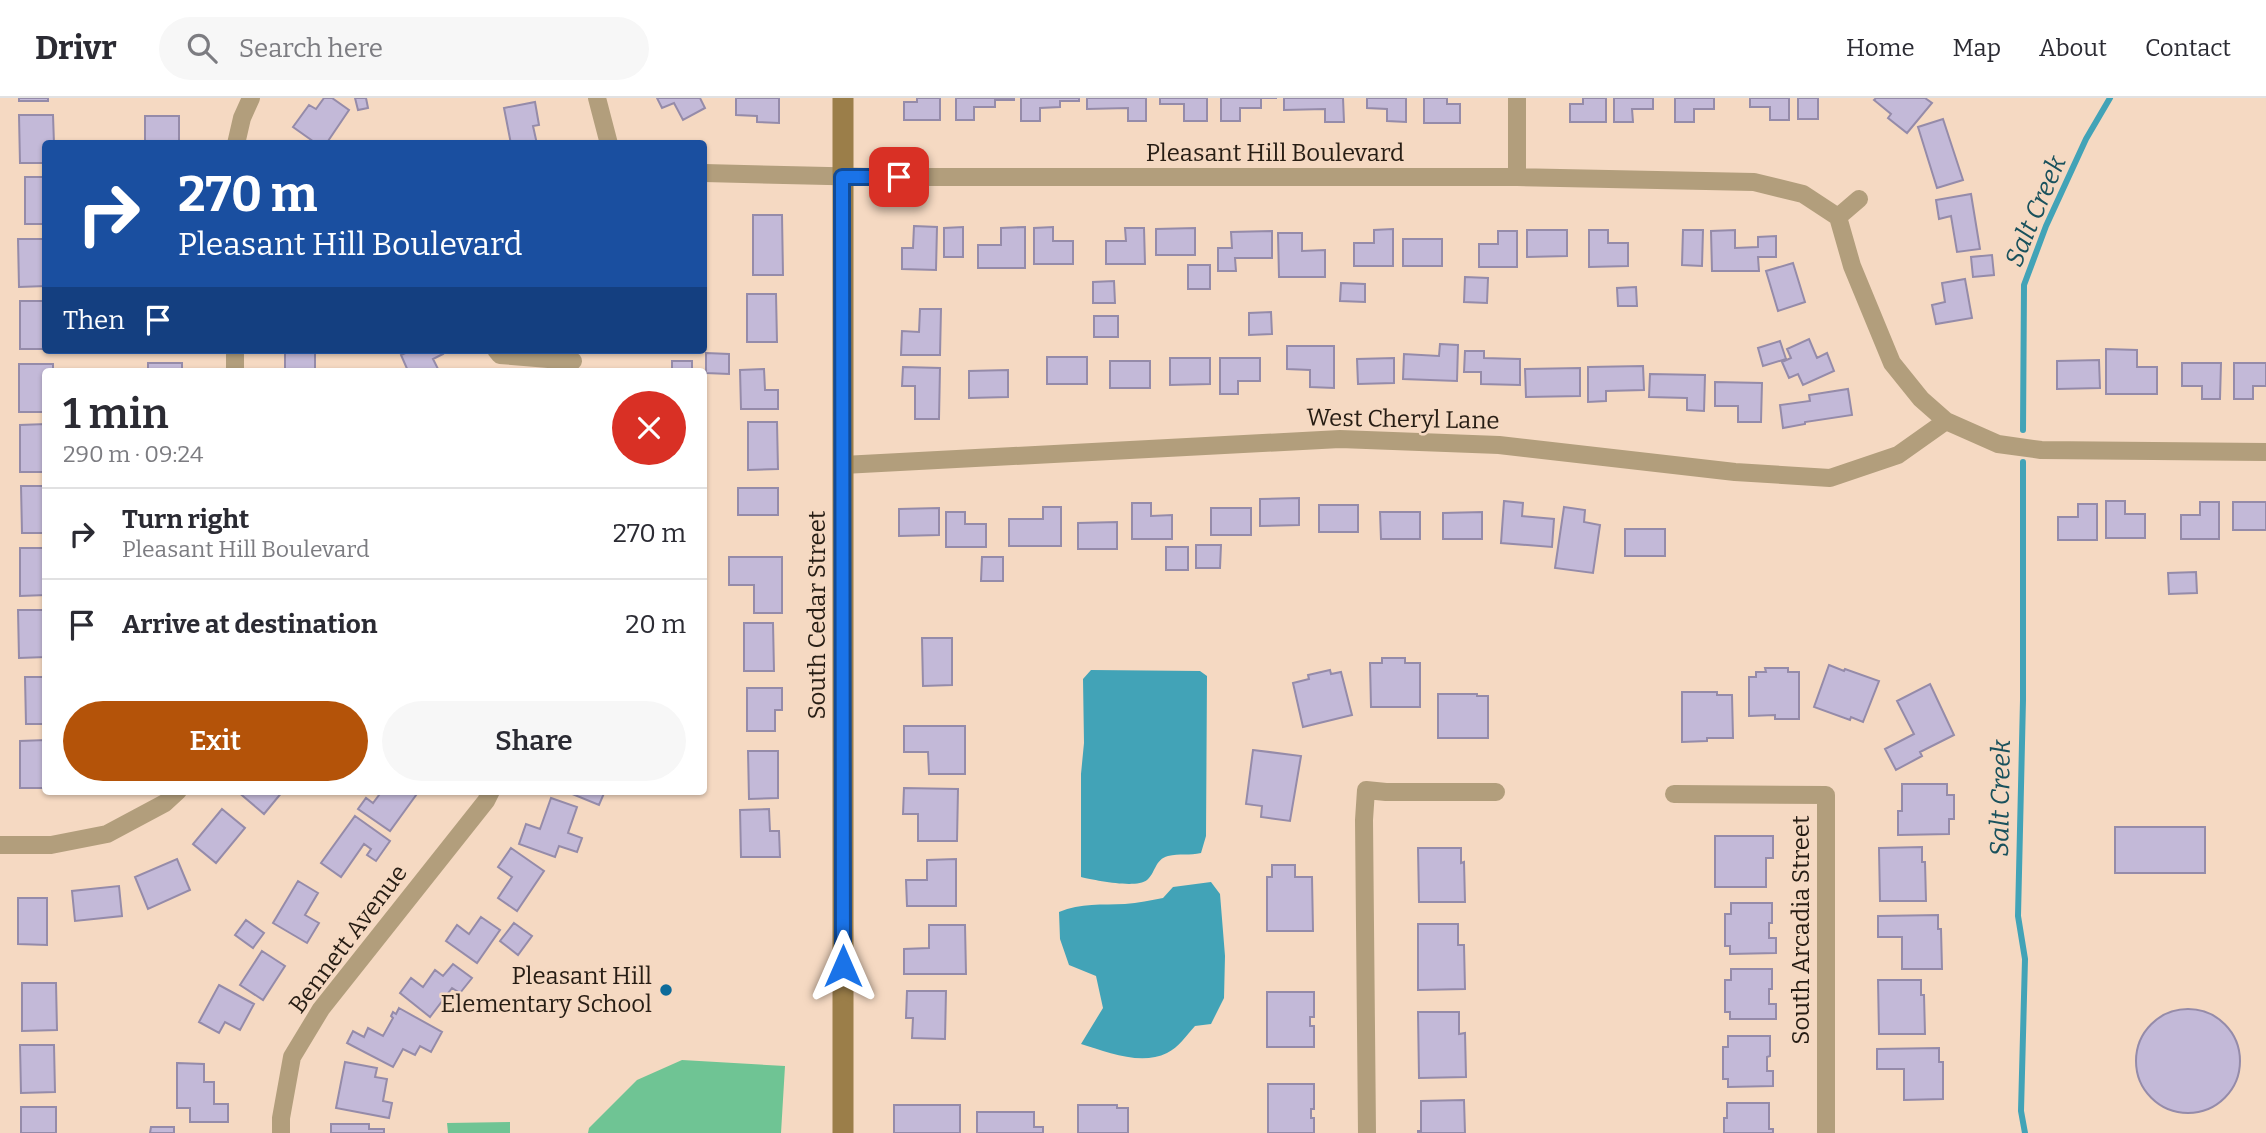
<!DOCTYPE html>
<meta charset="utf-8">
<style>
body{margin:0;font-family:Bitter,serif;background:#f7f7f7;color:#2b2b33;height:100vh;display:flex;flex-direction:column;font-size:26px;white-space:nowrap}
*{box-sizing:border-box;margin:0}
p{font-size:23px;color:#7c7c81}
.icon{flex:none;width:38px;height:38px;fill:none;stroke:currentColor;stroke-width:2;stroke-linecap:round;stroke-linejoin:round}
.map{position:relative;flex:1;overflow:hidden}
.details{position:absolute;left:42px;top:270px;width:665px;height:427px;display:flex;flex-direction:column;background:#fff;border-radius:7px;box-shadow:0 2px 5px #0004}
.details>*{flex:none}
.hud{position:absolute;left:42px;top:42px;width:665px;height:214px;border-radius:7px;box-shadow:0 2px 5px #0004;background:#1a4fa0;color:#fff;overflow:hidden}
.pin{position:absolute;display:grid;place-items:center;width:60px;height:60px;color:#fff;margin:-30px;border-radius:14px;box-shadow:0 4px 10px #0006}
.me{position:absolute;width:77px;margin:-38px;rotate:0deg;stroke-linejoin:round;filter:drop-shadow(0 0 5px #0008)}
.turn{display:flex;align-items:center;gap:24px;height:147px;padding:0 21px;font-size:32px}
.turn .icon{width:91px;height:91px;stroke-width:2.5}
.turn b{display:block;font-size:49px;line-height:60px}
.then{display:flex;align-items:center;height:66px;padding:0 21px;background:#0003;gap:14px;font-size:26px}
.round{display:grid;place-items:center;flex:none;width:74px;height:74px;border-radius:37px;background:#f7f7f7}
.headline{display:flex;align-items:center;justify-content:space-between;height:119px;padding:0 21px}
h1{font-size:42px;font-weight:600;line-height:52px}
.cta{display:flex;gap:14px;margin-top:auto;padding:14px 21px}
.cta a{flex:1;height:80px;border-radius:42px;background:#b45309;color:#fff;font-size:28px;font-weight:600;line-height:80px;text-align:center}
.cta a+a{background:#f7f7f7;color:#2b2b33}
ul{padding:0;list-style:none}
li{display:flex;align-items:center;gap:21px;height:91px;padding:0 21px;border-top:2px solid #e1e1e2}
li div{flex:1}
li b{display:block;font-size:26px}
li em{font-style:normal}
header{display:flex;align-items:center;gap:42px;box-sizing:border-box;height:98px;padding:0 35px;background:#fff;border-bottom:2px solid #e1e1e2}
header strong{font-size:33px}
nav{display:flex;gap:38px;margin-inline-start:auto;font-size:24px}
.search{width:490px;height:63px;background:#f7f7f7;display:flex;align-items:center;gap:18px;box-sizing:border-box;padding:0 24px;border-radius:38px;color:#7c7c81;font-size:26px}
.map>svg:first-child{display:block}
</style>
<header>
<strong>Drivr</strong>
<div class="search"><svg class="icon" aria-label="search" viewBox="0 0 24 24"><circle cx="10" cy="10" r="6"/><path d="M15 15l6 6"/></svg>Search here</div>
<nav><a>Home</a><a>Map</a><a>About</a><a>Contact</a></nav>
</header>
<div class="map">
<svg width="2266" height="1035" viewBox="0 0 2266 1035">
<rect width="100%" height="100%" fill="#f5d9c2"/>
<path fill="#6fc494" d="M682,962L785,968L781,1035H588L589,1030L637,982Z
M510,1024V1035H448L447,1025Z"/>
<path fill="#42a3b7" d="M1091,572L1200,573L1207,578L1206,738L1201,755C1190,758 1179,755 1168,758C1155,761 1155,776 1147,782C1136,791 1094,782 1081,779V676L1084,645L1083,581Z
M1211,784L1220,796L1225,858L1224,900L1211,926L1195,928C1186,938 1179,949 1167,955C1141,968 1107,954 1081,946L1103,910L1096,878L1069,867L1060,841L1059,814C1081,805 1102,807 1125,806C1138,805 1151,802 1163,800L1173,789Z"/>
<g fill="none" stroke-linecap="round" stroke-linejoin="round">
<path stroke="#42a3b7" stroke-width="6" d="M2023,332L2024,187L2046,128L2086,41L2110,0
M2023,364V602L2018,818L2025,861L2021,1013L2025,1035"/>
</g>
<path fill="#c3b9d8" stroke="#958ba9" stroke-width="2" d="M19,0H48V3H19Z
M324,0H332L349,12L326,46H317L293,29L309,7L316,11Z
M355,0H366L368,10L358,12Z
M657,0H700L705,10L683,22L674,5L662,10Z
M736,0H779V25L757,24V18L736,17Z
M917,0H940V22H904V4H917Z
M956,0H1014V2H995V9H974V22H956Z
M1021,0H1079V3H1060V9L1040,10V23H1021Z
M1087,0H1146V23H1128V10L1087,11Z
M1160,0H1207V23H1184V6H1160Z
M1221,0H1277H1261V10H1240V23H1221Z
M1284,0H1343L1344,24H1325V11L1284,12Z
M1367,0H1406V24L1387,23V11L1367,10Z
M1424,0H1447V6H1460V25H1424Z
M1583,0H1606V24H1570V6H1583Z
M1614,0H1653V11H1632L1633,24H1614Z
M1675,0H1714V11H1694V24H1675Z
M1750,0H1789V22H1770V9H1750Z
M1798,0H1818V21H1798Z
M1876,0H1925L1932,5L1907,35L1888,20L1891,16L1874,2Z
M535,4L539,27L533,28L537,46H511L504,10Z
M19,17H53L54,46H46V65H20Z
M145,18H179V46H145Z
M1943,21L1963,82L1937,90L1918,29Z
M25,79H46V126H25Z
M1971,96L1980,151L1957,154L1951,118L1939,121L1936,102Z
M753,117H782L783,177H753Z
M914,128L937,129L936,172L902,171V150H913Z
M963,129V159H944V130Z
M1025,129V170H978V147H1001V130Z
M1053,129V143H1073V166H1034V130Z
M1125,130H1144L1145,166H1106V143H1126Z
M1195,130V157H1156V131Z
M1393,131V168H1354V145H1374V132Z
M1527,132H1567V158L1527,159Z
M1589,132H1608V145H1628V168L1589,169Z
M1683,132H1703L1702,168L1682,167Z
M1735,132V150L1758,149V139L1776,138V159H1758L1759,173H1712L1711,133Z
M1272,133V160H1235L1236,173H1218V150H1232L1231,134Z
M1498,133H1517V169H1479V146H1498Z
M1278,135H1302V153L1325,152V179H1279Z
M18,141H46V188L19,189Z
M1403,141H1442V168H1403Z
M1992,157L1994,177L1973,179L1971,159Z
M1793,165L1805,204L1778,213L1766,173Z
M1188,167H1210V191H1188Z
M1465,179L1488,180L1487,205L1464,204Z
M1965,181L1972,220L1936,226L1932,207L1945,204L1942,185Z
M1114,183L1115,205H1093V184Z
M1341,185L1365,186V204L1340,203Z
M1636,189L1637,208H1618L1617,190Z
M747,196H776L777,244H747Z
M20,203H46V251H20Z
M920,211H941L940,257H901L902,233L919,234Z
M1271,214L1272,236L1249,237V215Z
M1094,218H1118V239H1094Z
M1809,241L1817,260L1827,255L1834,273L1803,287L1798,276L1789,280L1782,264L1791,260L1787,251Z
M1780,243L1786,261L1763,268L1758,250Z
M1440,246L1458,247L1457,283L1403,281L1404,256L1439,258Z
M1287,248H1334V290L1310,289V272L1287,271Z
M2106,251L2137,252V269H2157V296H2106Z
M285,252H315V273H285Z
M412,252H441L443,256L433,261L439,273H408L401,257Z
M1465,253H1484V260L1520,261V287L1481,286V274H1464Z
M706,255L729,256V276L706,275Z
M1047,259H1087V286H1047Z
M1170,260H1210V286L1170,287Z
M1220,260H1260V283H1238V296H1220Z
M1394,260V285L1358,286L1357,261Z
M2099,262L2100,290L2057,291V263Z
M672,263H692V273H672Z
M1110,263H1150V290H1110Z
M148,265H182V273H148Z
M2182,265H2221L2220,301H2202V288H2182Z
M2234,265H2266V288H2253V301H2234Z
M19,266H53V273H46V314H19Z
M1643,268L1644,292L1606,293V303L1588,304V269Z
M903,269L940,270L939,321H915V288H902Z
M1580,270V298L1526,299L1525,271Z
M764,271L765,292H778V311H741L740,272Z
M1008,272V299L969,300V273Z
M1650,276L1705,277L1704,313L1687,312V300L1649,299Z
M1715,284L1762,285L1761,324H1738V308H1715Z
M1848,291L1852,317L1805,324V326L1783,330L1780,307L1810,303L1809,297Z
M748,324H777L778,371L748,372Z
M46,326V374H20V327Z
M21,388H46V435H22Z
M738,390H778V417H738Z
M1299,400V427L1260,428V401Z
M1504,403L1523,405L1522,418L1554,421L1552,449L1501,445Z
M2106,403H2125V416H2145V440H2106Z
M2200,404H2219V441H2181V417H2200Z
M2233,404H2266V432H2233Z
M1132,405H1151V418L1172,417V441H1132Z
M2078,406H2097V442H2058V419H2078Z
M1319,407H1358V434H1319Z
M1043,409H1061V448H1009V421H1043Z
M1564,409L1585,412L1584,424L1600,427L1593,475L1555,470Z
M939,410V437L899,438V411Z
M1211,410H1251V437H1211Z
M946,414H965V426H986V449H946Z
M1380,414H1420V441H1381Z
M1482,414V441H1443V415Z
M1117,424V451H1078V425Z
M1625,431H1665V458H1625Z
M1196,447H1221L1220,470H1196Z
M1166,449H1188V472H1166Z
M20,450H46V497L20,498Z
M729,459H782V515H754V487H729Z
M982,459H1003V483H981Z
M2196,474L2197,495L2169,496L2168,475Z
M18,512H46V559L19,560Z
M744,525H773L774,573H744Z
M922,540H952V587L923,588Z
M1382,560H1405V565H1420V609H1371L1370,565H1382Z
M1829,567L1844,573L1845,571L1879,583L1863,624L1851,619L1850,622L1814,609Z
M1765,570H1788V574H1799V621H1775V617L1749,618V579H1756V574H1766Z
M1330,572L1331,576L1341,574L1352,617L1303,629L1293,585L1309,581L1308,577Z
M25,579H46V626H26Z
M1930,586L1954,637L1920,654L1922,658L1896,672L1885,651L1914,636L1897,603Z
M747,590H782V612H775V633H747Z
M1682,594H1717V597H1732L1733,640H1707V643L1682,644Z
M1438,596H1477V598H1488V640H1438Z
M904,628H965V676H929L928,654H904Z
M46,642V690H20V643Z
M1253,652L1301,658L1290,723L1261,719L1262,708L1246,706Z
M748,653H778V700L749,701Z
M1902,686H1947V697H1954V721H1949V736L1898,737V713H1902Z
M904,690L958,691L957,743H918V716H903Z
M237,693H283L264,716Z
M382,693H419L390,733L358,711L366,700L373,705Z
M565,693H605L599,707Z
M551,700L577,709L568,735L582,740L577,754L559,748L555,759L519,746L526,726L540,731Z
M222,711L245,730L216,765L193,746Z
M769,711L770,733H779L780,759H741L740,712Z
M355,718L390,743L376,763L367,757L371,751L364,746L341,779L321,765Z
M2115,729H2205V775H2115Z
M1715,738H1773V760H1766V789H1715Z
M1922,749V764H1925L1926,803H1880L1879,750Z
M511,750L544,773L517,813L498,800L512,779L498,769Z
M1418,750H1461V765L1464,764L1465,804H1419Z
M177,761L190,792L148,811L135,779Z
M956,761V808H907L906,782H927V762Z
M1272,767H1295V779H1312L1313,833H1267V779H1272Z
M298,783L318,795L305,817L319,825L307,845L273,825Z
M119,788L122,818L75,823L72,793Z
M18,800H47V847L18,846Z
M1731,805H1772V825H1769V840H1776V855L1730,856V848H1725V816H1731Z
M1938,817V831H1941L1942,871H1902V839H1878V818Z
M481,819L500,832L477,865L446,843L457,827L469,836Z
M246,822L264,835L253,850L235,837Z
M514,825L532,838L518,857L500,843Z
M1418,826H1458V847H1464L1465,891L1418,892Z
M929,827H965L966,876H904V851L929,850Z
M262,853L285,868L263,902L240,887Z
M453,866L472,880L460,895L452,890L430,919L400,895L411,880L423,889L435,872L443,878Z
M1731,871H1772V891H1769V906H1776V921H1730V914H1725V882H1731Z
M1878,882H1921V897H1924L1925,936H1879Z
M22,885H56L57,932L22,933Z
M219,887L254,906L240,932L225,924L219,935L199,924Z
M907,893H946L945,941L912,940L913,920H906Z
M1267,894H1314V919H1310V928H1314V949H1267Z
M399,910L442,934L431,954L420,948L415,957L403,951L393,969L347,945L353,933L364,939L368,930L383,938L393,920L391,918L393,914L396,916Z
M2136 963a52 52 0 1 1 104 0a52 52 0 1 1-104 0Z
M1418,914H1459V936L1465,935L1466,979L1419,980Z
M1728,938H1770V958L1767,959V973H1773V988L1728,989V981H1723V949H1728Z
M20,947H54L55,994L21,995Z
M1939,950V964H1943V1001L1904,1002V971H1877V951Z
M345,964L377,970L375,979L387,981L383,1003L392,1005L389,1020L336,1010Z
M177,965L204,966V984H214V1006H228V1024H190V1010H177Z
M1268,986H1314V1011H1311V1020H1314V1035H1268Z
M1464,1002L1465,1035H1418V1033H1421V1003Z
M1727,1005H1769V1031H1773V1035H1724V1020H1727Z
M894,1007H960V1035H894Z
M1078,1007H1117V1010H1128V1035H1078Z
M21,1009H56V1035H21Z
M977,1014H1034V1029H1043V1035H977Z
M331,1026H369V1031H384V1035H331Z
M151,1029H174V1035H150Z"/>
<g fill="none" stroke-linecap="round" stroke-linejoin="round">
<path stroke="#b29e7c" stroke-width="18" d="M597,0L609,46
M236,46L242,20L251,0
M704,75L872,79H1517L1754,84L1803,96L1838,119L1852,168L1892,265L1921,301L1946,323L1998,346L2041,352L2266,354
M1517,79V0
M1838,119L1859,101
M235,252V273
M496,252L500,257L573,263
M843,367L1340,341L1499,347L1735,374L1830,380L1898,357L1946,323
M1674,696L1826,697V1035
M0,747H51L107,736L165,705L178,693
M281,1035V1020L292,959L321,911L486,703L491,693
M1367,1035L1364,722L1366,692L1386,694H1496"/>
<path stroke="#9b7e49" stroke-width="21" d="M843,1035V0"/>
</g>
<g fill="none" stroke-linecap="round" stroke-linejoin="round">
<g stroke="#114b97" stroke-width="18">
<path id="route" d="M843,868L842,79H899"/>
</g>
<use href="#route" stroke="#1a73e8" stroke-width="12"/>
</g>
<circle fill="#0d6b9a" stroke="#f5d9c2" stroke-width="2.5" cx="666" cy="892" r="7"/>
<g text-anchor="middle" stroke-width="5" stroke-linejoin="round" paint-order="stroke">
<g font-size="24" fill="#271d14" stroke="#f5d9c2">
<text x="1275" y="63">Pleasant Hill Boulevard</text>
<text transform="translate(1403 321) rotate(1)" y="8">West Cheryl Lane</text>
<text transform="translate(817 517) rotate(-90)" y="8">South Cedar Street</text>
<text transform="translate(1801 832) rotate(-90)" y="8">South Arcadia Street</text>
<text transform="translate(348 841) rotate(-53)" y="8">Bennett Avenue</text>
</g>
<g font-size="24" fill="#271d14" stroke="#f5d9c2" text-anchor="end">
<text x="652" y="886">Pleasant Hill<tspan x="652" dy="28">Elementary School</tspan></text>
</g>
<g font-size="26" font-style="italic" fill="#19515c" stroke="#f5d9c2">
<text transform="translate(2035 113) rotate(-67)" y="9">Salt Creek</text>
<text transform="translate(2000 700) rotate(-89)" y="9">Salt Creek</text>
</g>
</g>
</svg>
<div class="pin" style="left:899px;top:79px;background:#d93025"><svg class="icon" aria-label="arrive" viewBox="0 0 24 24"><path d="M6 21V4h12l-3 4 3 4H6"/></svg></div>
<svg class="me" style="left:843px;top:868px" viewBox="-20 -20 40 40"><path d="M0-17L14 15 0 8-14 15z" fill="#1a73e8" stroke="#fff" stroke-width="4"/></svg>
<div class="hud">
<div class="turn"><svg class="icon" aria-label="right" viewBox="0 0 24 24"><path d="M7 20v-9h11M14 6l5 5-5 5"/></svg><div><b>270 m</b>Pleasant Hill Boulevard</div></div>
<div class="then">Then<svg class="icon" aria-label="arrive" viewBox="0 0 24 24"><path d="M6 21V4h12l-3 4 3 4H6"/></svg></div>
</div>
<section class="details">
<div class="headline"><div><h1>1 min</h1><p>290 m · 09:24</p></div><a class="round" style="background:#d93025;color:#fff"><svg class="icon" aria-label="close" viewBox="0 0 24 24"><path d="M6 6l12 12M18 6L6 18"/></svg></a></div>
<ul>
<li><svg class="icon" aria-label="right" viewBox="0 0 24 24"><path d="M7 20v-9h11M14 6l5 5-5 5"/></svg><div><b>Turn right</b><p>Pleasant Hill Boulevard</p></div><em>270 m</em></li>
<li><svg class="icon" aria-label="arrive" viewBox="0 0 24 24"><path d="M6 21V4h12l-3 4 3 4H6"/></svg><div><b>Arrive at destination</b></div><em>20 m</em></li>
</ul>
<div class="cta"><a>Exit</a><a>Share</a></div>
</section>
</div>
